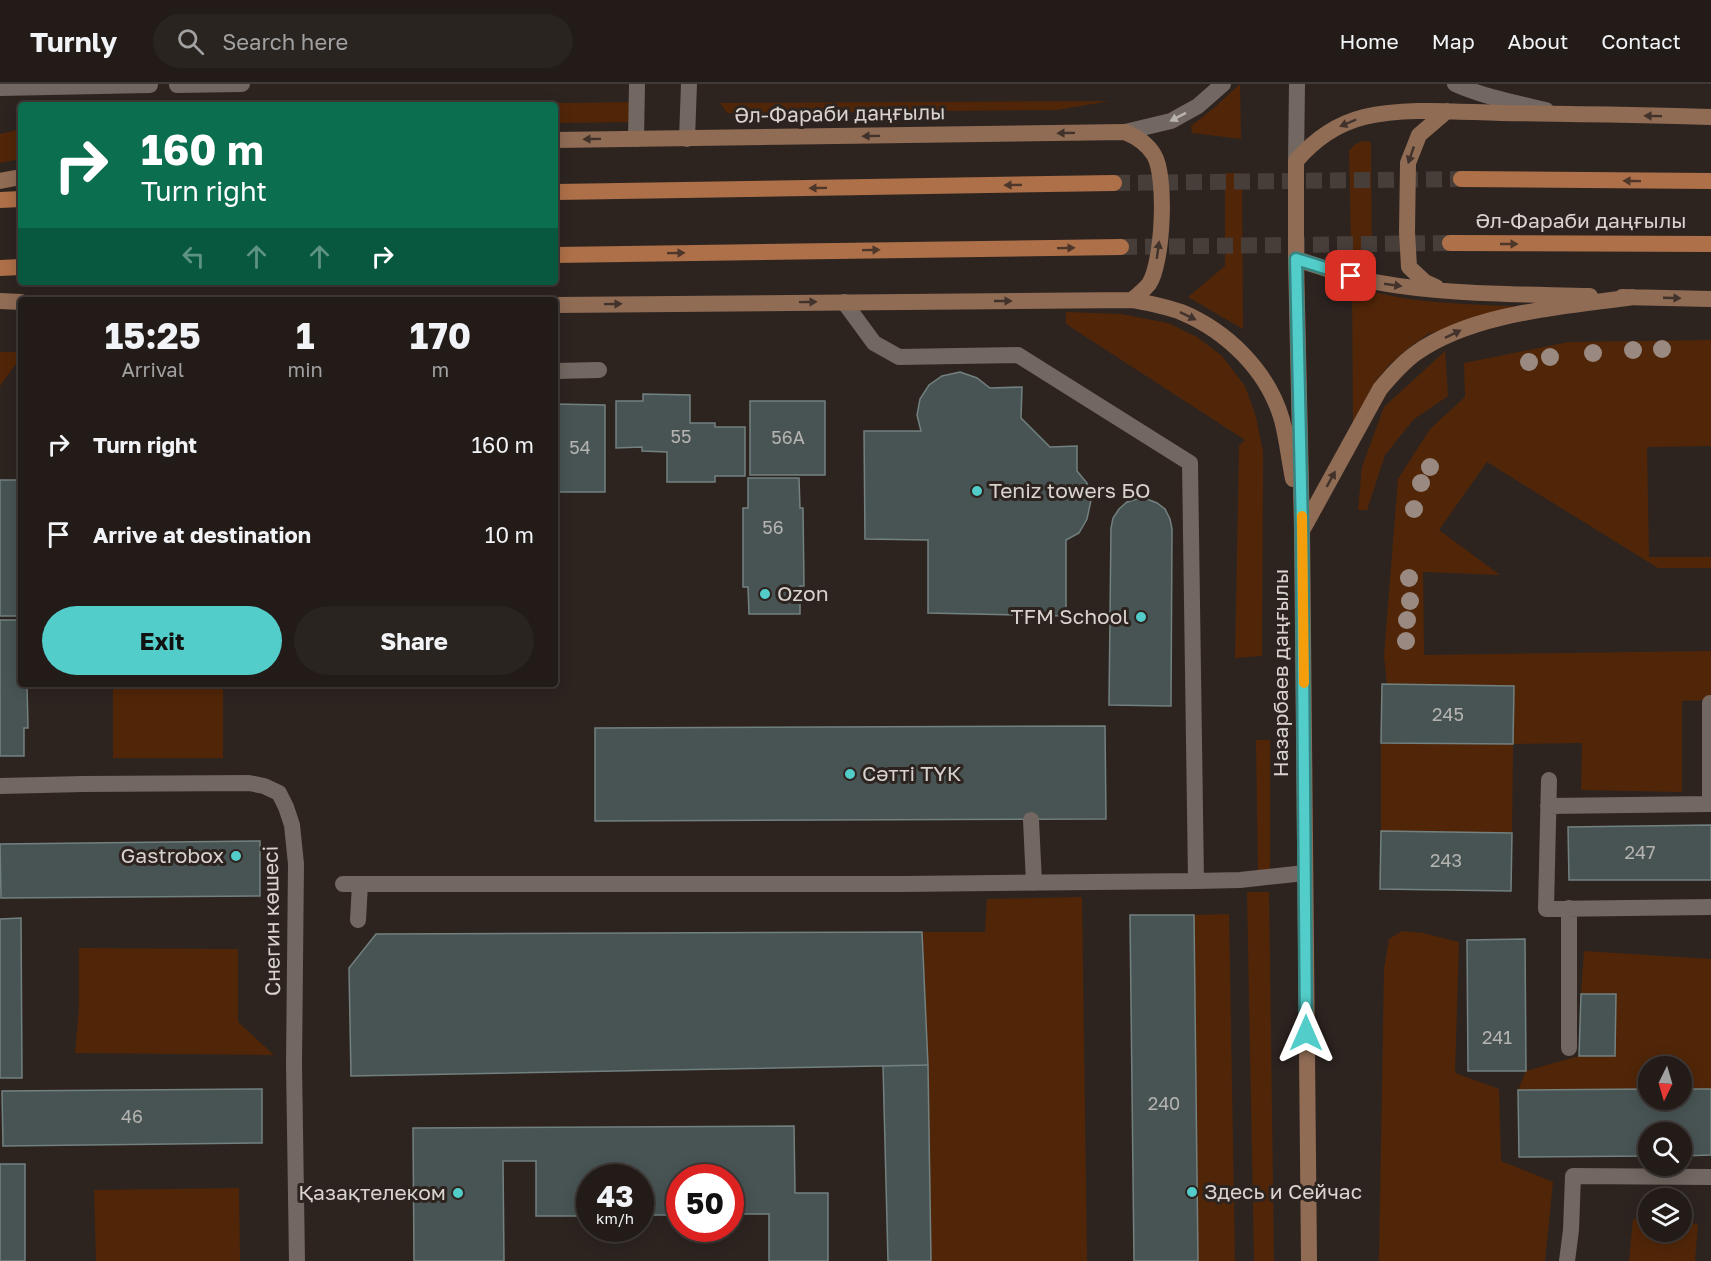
<!DOCTYPE html>
<meta charset="utf-8">
<style>
body{margin:0;font-family:"Golos Text",sans-serif;background:#2a2421;color:#f1f3f6;height:100vh;display:flex;flex-direction:column;font-size:22px;white-space:nowrap}
*{box-sizing:border-box;margin:0}
p{font-size:20px;color:#a2a1a2}
.icon{flex:none;width:33px;height:33px;fill:none;stroke:currentColor;stroke-width:2;stroke-linecap:round;stroke-linejoin:round}
.map{position:relative;flex:1;overflow:hidden}
.sheet{position:absolute;left:18px;top:213px;width:540px;height:390px;display:flex;flex-direction:column;background:#221b18;border-radius:6px;box-shadow:0 3px 15px #0003,0 0 0 2px #3f3937}
.sheet>*{flex:none}
.guide{position:absolute;left:18px;top:18px;width:540px;height:183px;border-radius:6px;box-shadow:0 3px 15px #0003,0 0 0 2px #3f3937;background:#0b6e4f;color:#fff;overflow:hidden}
.needle{width:39px;rotate:185deg}
.tools{position:absolute;left:1638px;top:972px;display:grid;gap:12px}
.tools a{display:grid;place-items:center;width:54px;height:54px;border-radius:50%;background:#221b18;box-shadow:0 3px 15px #0003,0 0 0 2px #3f3937;font-size:30px}
.speed{position:absolute;left:576px;top:1080px;display:flex;gap:12px;font-size:30px;font-weight:700;text-align:center}
.speed>*{display:grid;place-content:center;width:78px;height:78px;border-radius:50%;background:#221b18;box-shadow:0 3px 15px #0003,0 0 0 2px #3f3937;line-height:1}
.speed small{font-size:15px;font-weight:400}
.speed .limit{border:9px solid #d22;background:#fff;color:#111}
.pin{position:absolute;display:grid;place-items:center;width:51px;height:51px;color:#fff;margin:-26px;border-radius:12px;box-shadow:0 3px 9px #0006}
.me{position:absolute;width:66px;margin:-33px;rotate:0deg;stroke-linejoin:round;filter:drop-shadow(0 0 4px #0008)}
.turn{display:flex;align-items:center;gap:21px;height:126px;padding:0 24px;font-size:27px}
.turn .icon{width:78px;height:78px;stroke-width:2.5}
.turn b{display:block;font-size:42px;line-height:51px}
.lanes{display:flex;align-items:center;height:57px;padding:0 24px;background:#0003;justify-content:center;gap:30px;direction:ltr}
.lanes .off{opacity:.35}
.eta{display:flex;justify-content:space-evenly;align-items:center;height:102px;text-align:center}
.eta b{font-size:36px;font-weight:700;line-height:42px}
.action{display:flex;gap:12px;margin-top:auto;padding:12px 24px}
.action a{flex:1;height:69px;border-radius:36px;background:#53cdc9;color:#111;font-size:24px;font-weight:700;line-height:69px;text-align:center}
.action a+a{background:#2a2421;color:#f1f3f6}
ul{padding:0;list-style:none}
li{display:flex;align-items:center;gap:18px;height:90px;padding:0 24px}
li div{flex:1}
li b{display:block;font-size:22px}
li em{font-style:normal}
header{display:flex;align-items:center;gap:36px;box-sizing:border-box;height:84px;padding:0 30px;background:#221b18;border-bottom:2px solid #3f3937}
header strong{font-size:28px}
nav{display:flex;gap:33px;margin-inline-start:auto;font-size:21px}
.search{width:420px;height:54px;background:#2a2421;display:flex;align-items:center;gap:15px;box-sizing:border-box;padding:0 21px;border-radius:33px;color:#a2a1a2;font-size:22px}
.map>svg:first-child{display:block}
</style>
<header>
<strong>Turnly</strong>
<div class="search"><svg class="icon" aria-label="search" viewBox="0 0 24 24"><circle cx="10" cy="10" r="6"/><path d="M15 15l6 6"/></svg>Search here</div>
<nav><a>Home</a><a>Map</a><a>About</a><a>Contact</a></nav>
</header>
<div class="map">
<svg width="1711" height="1177" viewBox="0 0 1711 1177">
<rect width="100%" height="100%" fill="#2d2420"/>
<path fill="#512608" d="M1240,0L1241,55L1192,49L1191,42L1215,23Z
M1110,17L1057,26L727,29L720,19Z
M638,18L636,38L555,39V21H412Z
M21,45V75L0,79V50Z
M1362,57L1371,58L1372,182L1355,173L1351,163L1349,67L1354,61Z
M1225,89H1242L1243,245L1188,213L1225,182Z
M1352,201C1406,221 1465,219 1522,223L1428,250L1411,262L1389,281L1375,298L1353,339Z
M1066,228L1121,230L1168,239L1197,253L1222,272L1245,302L1256,333L1263,368L1262,572L1235,574L1239,362L1245,356L1066,240Z
M1711,256V362L1647,363L1649,473H1711V484H1658L1487,378L1439,446L1500,491L1423,488L1424,571L1711,567V616L1682,617V708L1581,706L1582,659L1513,660L1512,749L1381,747V659L1513,660L1514,602L1387,600L1384,572L1398,395L1430,345L1465,313L1464,279L1569,258Z
M1445,267L1448,312L1414,335L1385,371L1367,426H1358L1362,383L1384,323Z
M0,268H21V273L0,302Z
M113,604H223V674H113Z
M1256,656H1270V785L1258,788Z
M1247,808H1269L1274,1177H1254Z
M1082,813L1087,1177H931L928,981L922,848H985L987,815Z
M1229,830L1235,1177H1198L1194,831Z
M1402,847L1423,849L1459,858L1455,989L1499,1005L1501,1077L1553,1098L1545,1177H1379L1384,885L1389,855Z
M79,864L238,865V938L274,971L75,969L79,923Z
M1584,867L1711,875V1005H1682V982H1648V1005L1518,1006L1526,987L1579,972L1616,910H1581Z
M239,1104L240,1177H96L94,1106Z
M1633,1135L1648,1136V1148H1682V1138L1698,1140L1695,1177H1629Z"/>
<path fill="#485454" stroke="#72807f" stroke-width="1.5" d="M960,288L977,294L990,304L1022,303L1021,334L1050,363L1077,362V387L1087,399L1091,416L1087,435L1079,449L1066,456V532L928,529V456L865,455L864,347H921L917,331L920,315L929,301L942,292Z
M643,310L690,311V339H715V343H745V392H715V398H667V368L642,367V363L616,364V317H643Z
M750,317H825V391H750Z
M555,320L605,321V408H555Z
M748,394H799L800,424H803L804,502H800V530H749L748,503H743V424H748Z
M0,396H21V532H0Z
M1137,415H1147L1157,419L1165,425L1170,435L1172,445L1171,622L1109,621L1111,444L1113,434L1119,425L1127,418Z
M0,536H21V600H27L28,644H24V672H0Z
M1382,600L1514,602L1513,660L1381,659Z
M1105,642L1106,735L595,737V644Z
M1711,741V796H1569L1568,743Z
M1381,747L1512,749L1511,807L1380,805Z
M260,757V812L1,814L0,760Z
M1130,831H1194L1198,1177H1134Z
M21,834L22,994H0V835Z
M922,848L928,981L351,992L349,884L376,850Z
M1525,855L1526,987H1468L1467,856Z
M1581,910H1616L1615,972H1579Z
M928,981L931,1177H888L883,982Z
M262,1005V1059L3,1062L2,1007Z
M1648,1005V1016H1682V1005H1711V1071L1682,1072V1048H1648V1072L1519,1073L1518,1006Z
M794,1042L795,1109H828V1177H769V1130H730V1094H680V1131H640V1094H590V1132H536V1077H503L504,1177H414L413,1044Z
M0,1080H25V1177H0Z"/>
<g fill="none" stroke-linecap="round" stroke-linejoin="round">
<path stroke="#473e3a" stroke-width="16" stroke-dasharray="16 8" stroke-linecap="butt" d="M1114,99L1461,95
M1121,163L1450,159"/>
<path stroke="#726761" stroke-width="16" d="M177,1L242,0
M0,4L150,1
M636,55L637,0
M687,55L689,0
M844,218L874,259L899,273L1018,271L1190,379L1196,797
M555,287L599,286
M1549,696L1546,825L1711,823
M1548,722L1710,720V619
M1031,736L1034,799
M343,800H903L1196,797L1240,796L1305,789
M1569,824V964
M358,836L360,800
M1567,1177L1571,1146L1573,1092L1711,1093"/>
<path stroke="#726761" stroke-width="16" d="M0,702L83,700L249,699L264,702L279,709L286,723L292,741L296,780L294,980L297,1177"/>
<path stroke="#726761" stroke-width="16" d="M1455,0C1484,13 1516,19 1546,26
M1125,48L1171,37L1198,22L1223,0
M1296,77L1297,0"/>
<path stroke="#906c55" stroke-width="16" d="M555,56L1125,48C1137,53 1147,59 1154,71C1167,92 1163,179 1149,200C1144,206 1138,211 1132,216
M0,97L21,93
M1296,175C1322,183 1348,193 1375,198C1446,211 1518,210 1590,212
M1436,203L1425,198L1409,183L1407,148L1408,79L1419,51L1447,27
M1622,213L1711,215
M0,217L21,218
M555,221L1132,216C1148,219 1165,222 1181,228C1227,247 1268,287 1282,336C1287,355 1289,375 1293,395
M1303,445L1380,305C1391,292 1402,279 1416,269C1474,228 1564,223 1633,213
M1309,1177L1302,446L1296,175V77C1314,56 1336,40 1364,33C1406,23 1457,28 1501,29C1571,30 1641,31 1711,33"/>
<path stroke="#ae7048" stroke-width="16" d="M1461,95L1711,97
M555,108L1114,99
M0,116L21,115
M1450,159L1711,160
M555,171L1121,163
M0,184L21,183"/>
</g>
<g fill="#998981">
<circle cx="1662" cy="265" r="9"/>
<circle cx="1633" cy="266" r="9"/>
<circle cx="1593" cy="269" r="9"/>
<circle cx="1550" cy="273" r="9"/>
<circle cx="1529" cy="278" r="9"/>
<circle cx="1430" cy="383" r="9"/>
<circle cx="1421" cy="399" r="9"/>
<circle cx="1414" cy="425" r="9"/>
<circle cx="1409" cy="494" r="9"/>
<circle cx="1410" cy="517" r="9"/>
<circle cx="1407" cy="536" r="9"/>
<circle cx="1406" cy="557" r="9"/>
</g>
<defs><path id="oneway-solid" d="M-6-.8H1V-3.2L6.5 0L1 3.2V.8H-6Z" transform="scale(1.5)"/></defs>
<g fill="#41322b">
<use href="#oneway-solid" transform="translate(1653 32) rotate(-179)"/>
<use href="#oneway-solid" transform="translate(1348 39) rotate(157)"/>
<use href="#oneway-solid" transform="translate(1066 49) rotate(179)"/>
<use href="#oneway-solid" transform="translate(871 52) rotate(179)"/>
<use href="#oneway-solid" transform="translate(592 55) rotate(179)"/>
<use href="#oneway-solid" transform="translate(1411 71) rotate(109)"/>
<use href="#oneway-solid" transform="translate(1158 166) rotate(-82)"/>
<use href="#oneway-solid" transform="translate(1393 201) rotate(8)"/>
<use href="#oneway-solid" transform="translate(1672 214) rotate(2)"/>
<use href="#oneway-solid" transform="translate(1003 217)"/>
<use href="#oneway-solid" transform="translate(808 218) rotate(-1)"/>
<use href="#oneway-solid" transform="translate(613 220) rotate(-1)"/>
<use href="#oneway-solid" transform="translate(1188 232) rotate(26)"/>
<use href="#oneway-solid" transform="translate(1453 250) rotate(-26)"/>
<use href="#oneway-solid" transform="translate(1331 395) rotate(-61)"/>
</g>
<use fill="#b9b3ae" href="#oneway-solid" transform="translate(1178 33) rotate(153)"/>
<g fill="#4d372a">
<use href="#oneway-solid" transform="translate(1632 97) rotate(-179)"/>
<use href="#oneway-solid" transform="translate(1013 101) rotate(179)"/>
<use href="#oneway-solid" transform="translate(818 104) rotate(179)"/>
<use href="#oneway-solid" transform="translate(1509 160)"/>
<use href="#oneway-solid" transform="translate(1066 164) rotate(-1)"/>
<use href="#oneway-solid" transform="translate(871 166) rotate(-1)"/>
<use href="#oneway-solid" transform="translate(676 169) rotate(-1)"/>
</g>
<g fill="none" stroke-linecap="round" stroke-linejoin="round">
<g stroke="#368583" stroke-width="15">
<path id="route" d="M1306,949L1302,446L1296,175L1351,192"/>
</g>
<use href="#route" stroke="#53cdc9" stroke-width="10"/>
<path stroke="#f59e0b" stroke-width="10" d="M1302,432L1304,599"/>
</g>
<g fill="#53cdc9" stroke="#2d2420" stroke-width="2">
<circle cx="977" cy="407" r="6"/>
<circle cx="765" cy="510" r="6"/>
<circle cx="1141" cy="533" r="6"/>
<circle cx="850" cy="690" r="6"/>
<circle cx="236" cy="772" r="6"/>
<circle cx="1192" cy="1108" r="6"/>
<circle cx="458" cy="1109" r="6"/>
</g>
<g text-anchor="middle" stroke-width="6" stroke-linejoin="round" paint-order="stroke">
<g font-size="18" fill="#b4b3b0">
<text x="681" y="359">55</text>
<text x="788" y="360">56А</text>
<text x="580" y="370">54</text>
<text x="773" y="450">56</text>
<text x="1448" y="637">245</text>
<text x="1640" y="775">247</text>
<text x="1446" y="783">243</text>
<text x="1497" y="960">241</text>
<text x="1164" y="1026">240</text>
<text x="132" y="1039">46</text>
</g>
<g font-size="21" fill="#d8d3cf" stroke="#2d2420">
<text transform="translate(840 30) rotate(-1)" y="7">Әл-Фараби даңғылы</text>
<text x="1581" y="144">Әл-Фараби даңғылы</text>
<text transform="translate(1281 589) rotate(-90)" y="7">Назарбаев даңғылы</text>
<text transform="translate(272 837) rotate(-91)" y="7">Снегин көшесі</text>
</g>
<g font-size="21" fill="#d8d3cf" stroke="#2d2420" text-anchor="start">
<text x="989" y="414">Teniz towers БО</text>
<text x="777" y="517">Ozon</text>
<text x="1129" y="540" text-anchor="end">TFM School</text>
<text x="862" y="697">Сәтті ТҮК</text>
<text x="224" y="779" text-anchor="end">Gastrobox</text>
<text x="1204" y="1115">Здесь и Сейчас</text>
<text x="446" y="1116" text-anchor="end">Қазақтелеком</text>
</g>
</g>
</svg>
<div class="tools">
<a><svg class="needle" viewBox="-14 -14 28 28"><path d="M0-13l5 13h-10z" fill="#e53935"/><path d="M0 13l5-13h-10z" fill="#a2a1a2"/></svg></a>
<a><svg class="icon" aria-label="search" viewBox="0 0 24 24"><circle cx="10" cy="10" r="6"/><path d="M15 15l6 6"/></svg></a>
<a><svg class="icon" aria-label="layers" viewBox="0 0 24 24"><path d="M12 4l9 5-9 5-9-5zM3 14l9 5 9-5"/></svg></a>
</div>
<div class="speed"><div>43<small>km/h</small></div><div class="limit">50</div></div>
<div class="pin" style="left:1351px;top:192px;background:#d93025"><svg class="icon" aria-label="arrive" viewBox="0 0 24 24"><path d="M6 21V4h12l-3 4 3 4H6"/></svg></div>
<svg class="me" style="left:1306px;top:949px" viewBox="-20 -20 40 40"><path d="M0-17L14 15 0 8-14 15z" fill="#53cdc9" stroke="#fff" stroke-width="4"/></svg>
<div class="guide">
<div class="turn"><svg class="icon" aria-label="right" viewBox="0 0 24 24"><path d="M7 20v-9h11M14 6l5 5-5 5"/></svg><div><b>160 m</b>Turn right</div></div>
<div class="lanes"><svg class="icon off" aria-label="left" viewBox="0 0 24 24"><path d="M17 20v-9H6M10 6l-5 5 5 5"/></svg><svg class="icon off" aria-label="ahead" viewBox="0 0 24 24"><path d="M12 20V5M6 11l6-6 6 6"/></svg><svg class="icon off" aria-label="ahead" viewBox="0 0 24 24"><path d="M12 20V5M6 11l6-6 6 6"/></svg><svg class="icon" aria-label="right" viewBox="0 0 24 24"><path d="M7 20v-9h11M14 6l5 5-5 5"/></svg></div>
</div>
<section class="sheet">
<div class="eta">
<div><b>15:25</b><p>Arrival</p></div>
<div><b>1</b><p>min</p></div>
<div><b>170</b><p>m</p></div>
</div>
<ul>
<li><svg class="icon" aria-label="right" viewBox="0 0 24 24"><path d="M7 20v-9h11M14 6l5 5-5 5"/></svg><div><b>Turn right</b></div><em>160 m</em></li>
<li><svg class="icon" aria-label="arrive" viewBox="0 0 24 24"><path d="M6 21V4h12l-3 4 3 4H6"/></svg><div><b>Arrive at destination</b></div><em>10 m</em></li>
</ul>
<div class="action"><a>Exit</a><a>Share</a></div>
</section>
</div>
